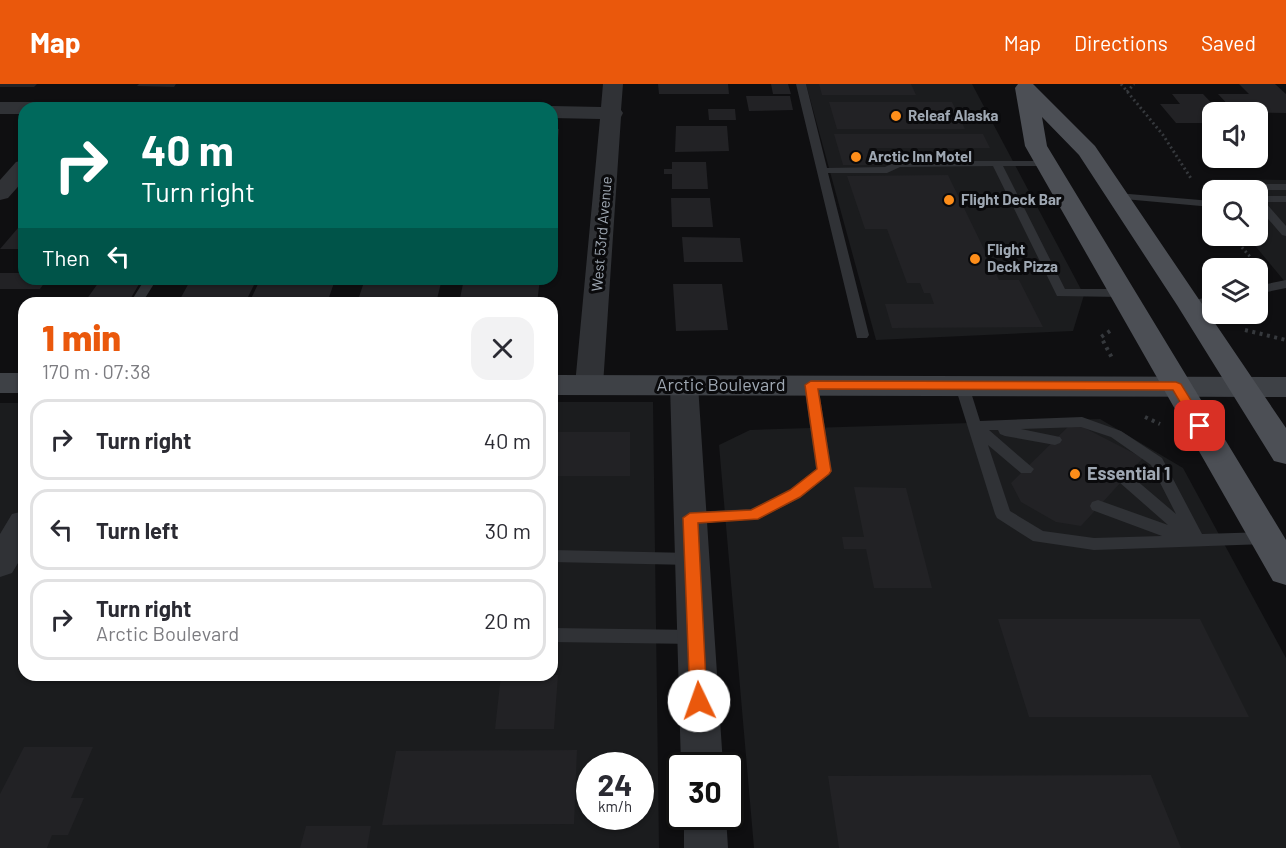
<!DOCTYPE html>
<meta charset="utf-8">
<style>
body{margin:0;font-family:Barlow,sans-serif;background:#f2f2f3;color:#2b2b33;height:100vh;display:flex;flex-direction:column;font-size:22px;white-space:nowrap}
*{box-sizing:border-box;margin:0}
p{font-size:20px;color:#7c7c81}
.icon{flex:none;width:33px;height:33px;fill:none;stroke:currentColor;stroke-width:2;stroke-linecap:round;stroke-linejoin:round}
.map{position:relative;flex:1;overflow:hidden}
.drawer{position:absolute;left:18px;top:213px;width:540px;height:384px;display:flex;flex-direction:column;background:#fff;border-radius:18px;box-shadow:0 2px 4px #0004}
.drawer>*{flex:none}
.guide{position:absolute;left:18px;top:18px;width:540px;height:183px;border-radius:18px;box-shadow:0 2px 4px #0004;background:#00695c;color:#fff;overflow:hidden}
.buttons{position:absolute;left:1202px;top:18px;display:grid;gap:12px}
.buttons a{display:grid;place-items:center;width:66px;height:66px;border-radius:12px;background:#fff;box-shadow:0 2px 4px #0004;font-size:30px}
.speed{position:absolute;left:576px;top:668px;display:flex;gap:12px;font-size:30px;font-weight:700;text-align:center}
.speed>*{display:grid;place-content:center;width:78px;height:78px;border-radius:50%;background:#fff;box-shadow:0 2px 4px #0004;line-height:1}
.speed small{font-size:15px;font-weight:400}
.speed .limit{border:3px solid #111;border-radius:9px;background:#fff;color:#111}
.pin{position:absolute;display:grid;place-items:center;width:51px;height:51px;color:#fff;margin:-26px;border-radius:12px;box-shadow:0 3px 9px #0006}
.me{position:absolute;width:66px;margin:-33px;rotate:357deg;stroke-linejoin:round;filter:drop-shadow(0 0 4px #0008)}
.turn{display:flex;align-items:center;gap:21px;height:126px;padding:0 24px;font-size:27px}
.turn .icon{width:78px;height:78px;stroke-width:2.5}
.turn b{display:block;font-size:42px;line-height:51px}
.then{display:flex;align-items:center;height:57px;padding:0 24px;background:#0003;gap:12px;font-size:22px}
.round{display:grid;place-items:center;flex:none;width:63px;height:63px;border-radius:18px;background:#f2f2f3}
.head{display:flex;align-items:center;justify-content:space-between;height:102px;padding:0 24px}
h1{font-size:36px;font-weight:800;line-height:45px;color:#ea580c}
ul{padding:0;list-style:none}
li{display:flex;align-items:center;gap:18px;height:81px;margin:0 12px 9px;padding:0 12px;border:3px solid #e1e1e2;border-radius:18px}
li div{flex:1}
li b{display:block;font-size:22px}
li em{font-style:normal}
header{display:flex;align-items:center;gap:36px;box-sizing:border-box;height:84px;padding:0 30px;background:#ea580c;color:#fff}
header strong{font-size:28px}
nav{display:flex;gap:33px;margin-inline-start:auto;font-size:21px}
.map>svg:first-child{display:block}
</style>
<header>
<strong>Map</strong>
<nav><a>Map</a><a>Directions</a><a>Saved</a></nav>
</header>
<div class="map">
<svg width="1286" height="764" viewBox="0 0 1286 764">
<rect width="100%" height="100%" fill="#0f0f11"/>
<path fill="#1b1c1e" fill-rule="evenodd" d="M806,0H972L1084,211L1073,247L876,256Z
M1212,95L1286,96V199L1247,152H1257V106H1212V109L1210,107Z
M552,318H653L659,764H0V319H24V591H552ZM590,681H640V732H590Z
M1100,335L1183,384L1286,574V764H754L719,361L750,346Z"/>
<path fill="#222225" d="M0,0H37L34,3H0Z
M139,0H176L174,3L137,2Z
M658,0H728L729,10H659Z
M771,0H788L791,10H773Z
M819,0H911L916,11H822Z
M1239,0H1275L1286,10V29L1235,28L1218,10H1249Z
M1172,10H1203L1220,28H1212V39H1176L1160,20H1180Z
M746,12H790L793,26L749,27Z
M829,18H952L965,45H837Z
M708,25H735L736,36H709Z
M676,42H727L729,67L675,68Z
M552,45H559L555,90H552Z
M834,50H983L990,64H869L875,81H843Z
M672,78H706L708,105H672V90H664V85H672Z
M948,91L999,196H1019L1043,243L892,244L885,220H934L930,209H924L920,199H907L887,145H865L847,92Z
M671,114H710L713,143H672Z
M24,137V165H0Z
M682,153L740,154L743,178H684Z
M0,189H24V195H47L40,205H0Z
M101,195H142L128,219H84Z
M191,195H257L245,219H178Z
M365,195H442L436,219H357Z
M464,195H540L537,219H459Z
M334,199L327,219H249L258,200Z
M673,200H722L728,246L676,247Z
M1073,338L1143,374L1081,442L1056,438L1021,418L1011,399Z
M552,348H630V392H552Z
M854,403L906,404L932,504H874L866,465H844L842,453H864Z
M998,535H1200L1249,633H1029Z
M501,591H558L554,645H495Z
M24,663H93L71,714H84L68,751H52L47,764H0V710Z
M577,666L574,740L382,741L396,667Z
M1151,691L1181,764H839L828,692Z
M306,742H371L367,764H300Z"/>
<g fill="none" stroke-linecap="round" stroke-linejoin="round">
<path stroke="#36393d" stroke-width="3" stroke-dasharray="2 3" stroke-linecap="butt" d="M1121,0L1163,51L1192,96
M1127,8L1134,0
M1232,152L1259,183"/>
<path stroke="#36393d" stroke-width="4" stroke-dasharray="3 4.5" stroke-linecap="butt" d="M1245,246L1286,256
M1110,247L1101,253L1112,274
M1145,333L1160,340"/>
<path fill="#303236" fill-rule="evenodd" d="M796,0H806L827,84L885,83L898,77H1050V81L1046,82H1003L1065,205H1122L1128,209L1122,213L1057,212L993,82L900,83L887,89H828L869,251L867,254H857Z
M1247,100H1286V106H1244L1242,103Z
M1117,109L1212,117V123L1113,114L1112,112Z
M1257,112H1286V118H1265L1286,142V152L1282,151L1257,122Z
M145,195H157L142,219H130Z
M1286,196V204L1257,210V202Z
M1212,212V220L1191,225L1185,221L1187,218Z
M811,297L818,301L832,387L829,391L800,414L759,435L690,440L684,438L682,434L684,430L690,428L751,425L790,406L816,385L804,301Z
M962,298L969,302L980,337L1082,333L1121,347L1162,374L1202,450L1266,448L1272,450L1274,454L1272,458L1266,460L1094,466L1033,457L997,434L995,430L955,302ZM1081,343L1111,353L1151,381L1176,430L1129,390H1119L1116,394L1119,398L1168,441L1098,416L1092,418L1090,422L1092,426L1162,452L1094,454L1043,447L1010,427L988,361L1021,389H1031L1034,385L989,346H998L1000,350L1005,352L1055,361L1060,359L1062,356L1060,353L1021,345Z
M552,466L691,469L697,471L699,475L697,479L691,481L552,478Z
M552,544L696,546L702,548L705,553L702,558L696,560L552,558Z"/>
<path fill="#303236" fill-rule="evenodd" d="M603,0H623L621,26L623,29L621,33L603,301L599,308L589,310L579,308L575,301L600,35L552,34V24H545L552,22L601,23Z
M0,18H103L110,20L113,24H24V30H0Z
M24,76V96L8,114L0,116V96L16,78Z
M684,292L694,294L698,301L723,681H681L670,301L674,294Z
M24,427V469L12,489L0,493V450L12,430Z
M684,732H726L728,764H684Z"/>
<path fill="#3e4146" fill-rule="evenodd" d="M0,289H24V309H0Z
M552,291L1286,293V313L552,311Z"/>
<path fill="#4c4f55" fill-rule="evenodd" d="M1018,0H1033L1095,62L1286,344V380L1274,377L1177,221L1079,71L1042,33L1047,62L1286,456V501L1273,497L1025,62L1015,4Z"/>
</g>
<path fill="#ea580c" stroke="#983908" stroke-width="1.5" d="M811,297L1176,298L1181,300L1207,342L1205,345H1196L1173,306L818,305L831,387L829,390L800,413L758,435L698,439L707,617L705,622L699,624L693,622L690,617L683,434L690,429L751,426L790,406L817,385L805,301Z"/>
<g fill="#fe8e1a" stroke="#0a0a0c" stroke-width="2">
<circle cx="896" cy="32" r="6"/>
<circle cx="856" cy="73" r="6"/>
<circle cx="949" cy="116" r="6"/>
<circle cx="975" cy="175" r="6"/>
<circle cx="1075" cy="390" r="6"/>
</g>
<g text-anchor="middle" stroke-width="6" stroke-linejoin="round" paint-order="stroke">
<g font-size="15" font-weight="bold" fill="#9fa8b3" stroke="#0a0a0c" text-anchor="start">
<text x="908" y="37">Releaf Alaska</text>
<text x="868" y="78">Arctic Inn Motel</text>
<text x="961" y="121">Flight Deck Bar</text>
<text x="987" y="171">Flight<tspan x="987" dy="17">Deck Pizza</tspan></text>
</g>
<g font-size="15" fill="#9fa8b3" stroke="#0a0a0c">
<text transform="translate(602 150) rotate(-85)" y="5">West 53rd Avenue</text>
</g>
<g font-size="18" fill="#9fa8b3" stroke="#0a0a0c">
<text x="721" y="307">Arctic Boulevard</text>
</g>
<g font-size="18" font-weight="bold" fill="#9fa8b3" stroke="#0a0a0c" text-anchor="start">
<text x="1087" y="396">Essential 1</text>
</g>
</g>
</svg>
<div class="buttons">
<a><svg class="icon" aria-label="sound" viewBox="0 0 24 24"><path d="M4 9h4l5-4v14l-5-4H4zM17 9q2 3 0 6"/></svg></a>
<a><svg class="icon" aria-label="search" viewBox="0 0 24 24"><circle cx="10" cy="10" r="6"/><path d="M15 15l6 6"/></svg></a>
<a><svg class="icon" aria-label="layers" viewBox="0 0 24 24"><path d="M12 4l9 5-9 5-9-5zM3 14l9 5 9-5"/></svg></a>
</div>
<div class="speed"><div>24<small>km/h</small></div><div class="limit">30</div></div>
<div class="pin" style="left:1200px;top:342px;background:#d93025"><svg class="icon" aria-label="arrive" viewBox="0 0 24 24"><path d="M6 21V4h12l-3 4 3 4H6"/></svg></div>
<svg class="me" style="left:699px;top:617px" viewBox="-20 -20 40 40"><circle r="19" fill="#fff"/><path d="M0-13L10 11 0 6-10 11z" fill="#ea580c"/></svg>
<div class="guide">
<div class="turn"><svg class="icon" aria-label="right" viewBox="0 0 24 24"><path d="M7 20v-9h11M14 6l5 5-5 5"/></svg><div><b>40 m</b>Turn right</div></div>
<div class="then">Then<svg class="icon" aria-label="left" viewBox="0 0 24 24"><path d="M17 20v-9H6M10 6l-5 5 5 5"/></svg></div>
</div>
<section class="drawer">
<div class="head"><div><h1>1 min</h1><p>170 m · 07:38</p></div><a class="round"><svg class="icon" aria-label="close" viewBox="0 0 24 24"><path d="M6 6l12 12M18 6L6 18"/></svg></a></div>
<ul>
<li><svg class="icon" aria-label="right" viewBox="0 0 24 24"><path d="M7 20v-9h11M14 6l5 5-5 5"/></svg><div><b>Turn right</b></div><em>40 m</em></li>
<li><svg class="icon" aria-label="left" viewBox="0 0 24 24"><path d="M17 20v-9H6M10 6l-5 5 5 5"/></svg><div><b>Turn left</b></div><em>30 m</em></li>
<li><svg class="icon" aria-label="right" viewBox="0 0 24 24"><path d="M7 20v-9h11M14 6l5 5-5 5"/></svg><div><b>Turn right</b><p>Arctic Boulevard</p></div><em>20 m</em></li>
</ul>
</section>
</div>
